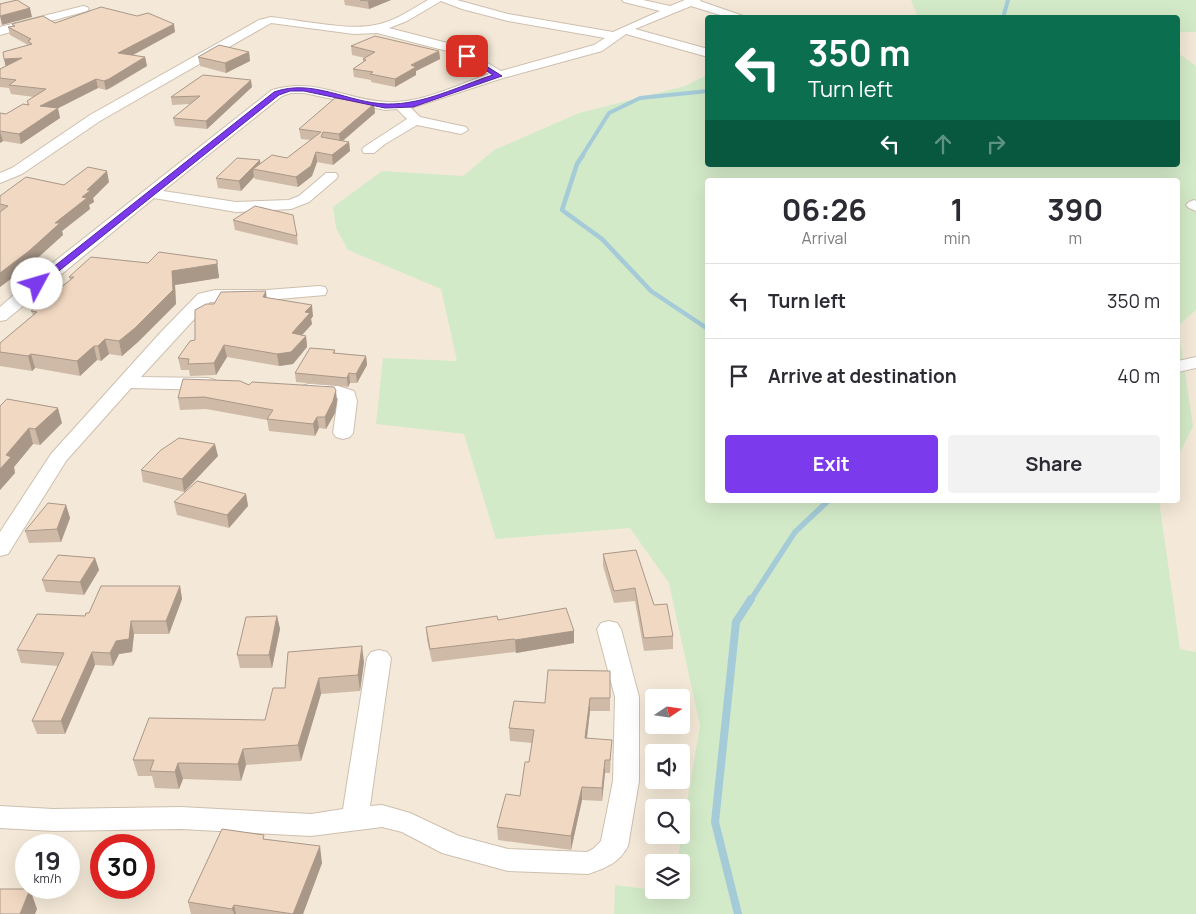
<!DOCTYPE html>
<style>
body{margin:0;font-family:Manrope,sans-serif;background:#f2f2f3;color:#2b2b33;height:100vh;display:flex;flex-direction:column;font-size:19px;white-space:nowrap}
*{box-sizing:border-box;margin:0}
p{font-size:16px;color:#7c7c81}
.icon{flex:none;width:28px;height:28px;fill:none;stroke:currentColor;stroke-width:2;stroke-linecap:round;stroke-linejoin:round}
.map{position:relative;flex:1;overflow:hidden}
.sheet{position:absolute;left:705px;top:178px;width:475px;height:325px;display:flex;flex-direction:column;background:#fff;border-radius:5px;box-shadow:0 5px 20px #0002}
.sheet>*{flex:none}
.hud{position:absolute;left:705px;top:15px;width:475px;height:152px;border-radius:5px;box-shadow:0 5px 20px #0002;background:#0b6e4f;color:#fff;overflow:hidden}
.needle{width:32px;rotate:77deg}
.controls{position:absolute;left:645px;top:689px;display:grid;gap:10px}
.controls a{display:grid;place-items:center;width:45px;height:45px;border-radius:5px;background:#fff;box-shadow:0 5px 20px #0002;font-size:25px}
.speed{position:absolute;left:15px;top:834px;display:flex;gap:10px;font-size:25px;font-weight:700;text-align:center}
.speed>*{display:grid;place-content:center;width:65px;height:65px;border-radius:50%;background:#fff;box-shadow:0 5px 20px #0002;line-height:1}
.speed small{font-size:12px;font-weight:400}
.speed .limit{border:8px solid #d22;background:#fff;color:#111}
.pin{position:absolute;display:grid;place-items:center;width:42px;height:42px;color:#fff;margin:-21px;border-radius:10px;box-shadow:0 2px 8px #0006}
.me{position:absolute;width:55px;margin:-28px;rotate:51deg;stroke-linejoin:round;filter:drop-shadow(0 0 4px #0008)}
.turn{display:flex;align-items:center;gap:18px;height:105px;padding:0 20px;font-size:22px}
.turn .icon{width:65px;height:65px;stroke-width:2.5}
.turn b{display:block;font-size:35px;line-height:42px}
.lanes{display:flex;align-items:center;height:48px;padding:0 20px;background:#0003;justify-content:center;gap:25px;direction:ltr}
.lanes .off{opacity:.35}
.eta{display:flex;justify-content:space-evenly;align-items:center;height:85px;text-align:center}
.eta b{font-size:30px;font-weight:700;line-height:35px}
.action{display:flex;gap:10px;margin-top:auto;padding:10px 20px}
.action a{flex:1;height:58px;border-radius:5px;background:#7c3aed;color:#fff;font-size:20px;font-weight:700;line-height:58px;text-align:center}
.action a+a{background:#f2f2f3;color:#2b2b33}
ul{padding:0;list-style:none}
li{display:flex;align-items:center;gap:15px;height:75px;padding:0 20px;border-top:1px solid #e1e1e2}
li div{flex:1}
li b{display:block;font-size:19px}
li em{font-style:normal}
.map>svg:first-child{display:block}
</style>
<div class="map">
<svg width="1196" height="914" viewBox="0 0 1196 914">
<rect width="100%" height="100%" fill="#fcf6ea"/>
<path fill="#f4e9d8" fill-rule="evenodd" d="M0,0H1196V914H0ZM708,18H1178V165H708ZM708,180H1178V500H708ZM654,698H681V725H654ZM654,752H681V780H654ZM654,808H681V835H654ZM26,845H69V888H26ZM101,845H144V888H101ZM654,862H681V890H654Z"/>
<path fill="#d3eac8" d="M911,0H1196V32H1178V18L918,17Z
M1178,53L1196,66V310L1178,326L1193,426L1178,457V180H708V500H1159L1180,649L1196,652V914H614L615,885L671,892L672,890H681V862H677L700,726L669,583L630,528L496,539L464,434L376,424L383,358L457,361L441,289L348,250L336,228L333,207L382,171L463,176L494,150L579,113L685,86L707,75L708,165H1178Z"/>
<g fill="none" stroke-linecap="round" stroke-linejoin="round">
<path stroke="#a4cbd7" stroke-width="4" d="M1003,18L1008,0
M582,156L609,113L640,98L708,91"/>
<path stroke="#a4cbd7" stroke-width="4.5" d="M583,155L577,164L562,210L602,239L651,291L708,329"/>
<path stroke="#a4cbd7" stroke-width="5.5" d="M750,601L795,532L829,500"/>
<path stroke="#a4cbd7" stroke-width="8" d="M738,914L715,822L736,622L751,599"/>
<g stroke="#cebfaf" stroke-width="2">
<path id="minor" d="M428,0H457L508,14L613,32L660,11L624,2L622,0H643L670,6L685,0H701L700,1L749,18H730L691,6L635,29L708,49V57L626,34L602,51L503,78L411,108L420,117L466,127L468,130L461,134L417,125L385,144L374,153H364L362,150L364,147L407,119L397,109L385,110L304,93H291L282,96L163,191L236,202L289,200L299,196L326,173H336L338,176L336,179L309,202L291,209L236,212L154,198L6,320L0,321V307L31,280L272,90C316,77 345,100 386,102C420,104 457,85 489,74L451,52L377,33L354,34L271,23L100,121L22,174L0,183V173L12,168L90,115L259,20L271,17C298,20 351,31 375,25C394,22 412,9 428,0ZM441,1L462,9L508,21L605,38L594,45L501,71L459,46L389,28L407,21Z
M83,6L87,7L89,9L87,11L0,35V27Z
M1194,200L1196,201V211L1189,208L1186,205L1189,202Z
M319,286L325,287L327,291L325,295L267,300L210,302L141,377L208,378L215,380L217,384L215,388L208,390L131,388L66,461L8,554L0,556V532L51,454L161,332L198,294L215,290H267Z
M1196,357V368L1178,372V361Z
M309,384L338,386L354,391L357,401L353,433L350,437L343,439L336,437L333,433L338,398L302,394L300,390L302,386Z
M609,621L617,623L621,629L639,697V781L628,846C619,863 606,868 588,874L508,871L442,853L402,832L382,827L311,836L181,829L53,831L0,828V806L53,809L181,807L311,814L343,809L367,658L371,652L379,650L387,652L391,658L370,806L382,805L410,813L459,836L508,849L587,852L593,849L601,841L613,781L615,697L597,629L601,623Z"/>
</g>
<use href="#minor" fill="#fff" fill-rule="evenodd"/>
</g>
<path fill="#cfbaa7" d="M344,0H391L369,9L345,5Z
M55,23L175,32L133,55L145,57L147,66L111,88L106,90L98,88L57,108L60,118L21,144L3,141L0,143V113L6,114L28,105L27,101L34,97L11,94L9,88L0,87V69L6,66L4,59L28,45L10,35L8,27L13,26L12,24Z
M351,46L439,51L440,59L416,71V75L395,87L371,82V80L354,77L353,69L363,62V59L365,58L352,55Z
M249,52L250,61L226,73L200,66L198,57Z
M252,87L207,129L175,126L173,118L190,104L172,105L171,97Z
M374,104L375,113L343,141L349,142L350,151L333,165L317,162L312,176L298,187L255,179L254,177L241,191L218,188L216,178L260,163L287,158L311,140L301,139L299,129Z
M109,182L93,198L94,202L89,205L90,209L62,231L63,235L32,263L0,287V196L64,185Z
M233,220L297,236L298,245L235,230Z
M219,274V278L175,285L176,304L138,342L122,356L109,354L101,361L97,360L80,376L35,368L32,371L0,366V343L33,315L31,311L70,280L69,277Z
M214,304L313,316L311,319L312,324L302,335L306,336L307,347L293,364L279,366L227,357L216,375L190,376L189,370H181L178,358L195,340Z
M335,350V353L366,356L367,365L357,383H350L348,387L296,382L295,373Z
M249,385L337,401L335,413L326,429L319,428L315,436L269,431L267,420L206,409L180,410L178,398Z
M0,406L62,423L40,445L33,444L14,467L15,473L0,490Z
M218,456L184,492L143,482L141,470Z
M246,494L248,506L229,528L177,515L174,502Z
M66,505L70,518L61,542L29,543L25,531Z
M603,554L654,605L673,636V649L644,651L635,601L614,603L603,566Z
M95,558L99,570L84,595L46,592L42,580Z
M180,586L182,599L169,634H134L132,652L119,654L113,666L95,665L65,734H37L32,721L58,666L21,663L17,650L85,616L89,613Z
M277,616L280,629L272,668H240L237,655Z
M498,620L574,631V643L516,653L515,652L432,662L427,640L426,627Z
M364,662L360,691L321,694L301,761L246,765L241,781L183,779L179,789L155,788L152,776H138L133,760L265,720L285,688Z
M610,671V711H590L587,739L611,753L610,773H605L602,801L582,800L571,850L498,840L497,827L520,796L529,762L532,743L510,741L509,728L545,703Z
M265,839L322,863L303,914H191L188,902Z"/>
<path fill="#a99788" d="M372,0H391L369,9L368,1Z
M30,8L32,17L2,25L0,16Z
M174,24L175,32L120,62L118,53Z
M439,51L440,59L416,71V75L395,87V79L411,65Z
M249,52L250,61L226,73L225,63Z
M145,57L147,66L106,90L104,81Z
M22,58L6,68L4,59Z
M96,79L98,88L43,116L40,106Z
M251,80L252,87L207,129L206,121Z
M374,104L375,113L340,143L339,134Z
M58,108L60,118L21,144L19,134Z
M0,131L3,141L0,143Z
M349,142L350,151L333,165L332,155Z
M316,152L317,162L312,176L298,187L296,177Z
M260,160L261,170L253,169L254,177L241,191L239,181Z
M107,171L109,182L93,198L94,202L89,205L90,209L62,231L63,235L32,263L0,287V273L55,223L82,197L87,190Z
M217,260L219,278L175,285L176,304L138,342L122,356L119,341L172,271Z
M266,291L267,302L263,297Z
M312,305L313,316L311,319L312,324L293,345L292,333L305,312Z
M306,336L307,347L293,364L279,366L277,354Z
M105,339L109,354L101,361L98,346Z
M224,345L227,357L216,375L214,363Z
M94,346L97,360L80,376L77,361Z
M31,354L35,368L32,371L28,356Z
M366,356L367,365L357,383L356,374Z
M349,373L350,383L348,387L347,378Z
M336,390L337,401L335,413L326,429L325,417Z
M58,408L62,423L40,445L35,429Z
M317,417L319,428L315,436L313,424Z
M29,428L33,444L14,467L15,473L0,490V469L6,455Z
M215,444L218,456L184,492L182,479Z
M246,494L248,506L229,528L227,515Z
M66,505L70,518L61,542L57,529Z
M95,558L99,570L84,595L80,582Z
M180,586L182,599L169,634L166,621Z
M277,616L280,629L272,668L269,655Z
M131,621L134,634L132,652L119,654L113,666L110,653L116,641Z
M574,631V643L516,653L515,640Z
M362,646L364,662L360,691L358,675Z
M92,652L95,665L65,734L61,721Z
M319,678L321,694L301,761L298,745Z
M590,698V711L585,752V738Z
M243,749L246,765L241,781L238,764Z
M605,760V773L602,801V788Z
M178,763L183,779L179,789L175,772Z
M582,787V800L571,850V836Z
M320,846L322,863L303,914H293Z
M30,889L37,909L35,914H20Z
M234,905L236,914H234L232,909Z"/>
<path fill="#f1d8c2" stroke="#a99788" d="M17,0L30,8L0,16V4Z
M360,0H372L368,1Z
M101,7L137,16L148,13L174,24L118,53L145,57L109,79L104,81L96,79L40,106L58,108L19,134L0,131V113L6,114L23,104L29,105L27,101L46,89L9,85L16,80L0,78V69L22,58L4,59L3,52L32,44L28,41L31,39L8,27L15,26L12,24L43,16L55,23Z
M375,36L439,51L411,65L416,67L395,79L370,74L373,72L353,69L366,60L363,59L375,52L351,46Z
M219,45L249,52L225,63L198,57Z
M203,75L251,80L206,121L173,118L200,96L171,97Z
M335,98L374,104L339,134L323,132L321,137L349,142L332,155L316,152L311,166L296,177L253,169L272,155L287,158L321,132L299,129Z
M237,158L260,160L239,181L216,178Z
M88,167L107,171L87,190H91L82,197L87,198L55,223H60L29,251L0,273V212L8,206L0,204V196L26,177L64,185Z
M255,206L293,215L297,236L233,220Z
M159,252L217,260V264L172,271L173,290L135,328L119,341L105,339L98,346H94L77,361L31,354L28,356L0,352V343L37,312L31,311L74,277H69L91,257L148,263Z
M266,291L263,297L312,305L305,312L310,313L292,333L306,336L291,352L277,354L224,345L214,363L188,364L189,359L178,358L190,341L195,340V310L206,304H214L221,292Z
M310,348L335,350L333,353L366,356L356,374L349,373L347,378L295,373Z
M183,379L240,381L249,385L252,382L334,387L336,390L333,401L325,417H317L313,424L267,419L273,410L204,397L178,398Z
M7,399L58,408L35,429L29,428L6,455L11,457L0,469V406Z
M179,438L215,444L182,479L141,470L161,450Z
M197,481L246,494L227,515L174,502Z
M48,503L66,505L57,529L25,531Z
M636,550L654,605L667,604L673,636L644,638L635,588L614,591L603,554Z
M58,555L95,558L80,582L42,580Z
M101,586H180L166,621H131L129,639L116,641L110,653L92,652L61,721H32L64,653L17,650L37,614L85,616L86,613H89Z
M566,608L574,631L515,640L514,639L430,649L426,627L497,616L498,620Z
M277,616L269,655H237L246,617Z
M362,646L358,675L319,678L298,745L243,749L238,764L178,763L175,772L150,771L154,760H133L149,718L265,720L273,688H285L288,652Z
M548,670L610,671V698H590L585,738L612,740L610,760H605L602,788L582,787L571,836L497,827L506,794L520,796L525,762H529L534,730L509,728L514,701L545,703Z
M222,829L264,835L263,839L320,846L293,914L234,905L232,909L188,902Z
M0,889H30L20,914H0Z"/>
<path fill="#7c3aed" stroke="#51269a" d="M467,54L502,76L413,107L385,108L304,91H290L279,95L40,286H34L32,284L274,92C313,78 348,103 387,104C423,105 459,86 493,75L465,57V54Z"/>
</svg>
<div class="controls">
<a><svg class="needle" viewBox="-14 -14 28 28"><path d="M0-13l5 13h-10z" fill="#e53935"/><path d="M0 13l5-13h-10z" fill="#7c7c81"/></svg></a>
<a><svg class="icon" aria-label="sound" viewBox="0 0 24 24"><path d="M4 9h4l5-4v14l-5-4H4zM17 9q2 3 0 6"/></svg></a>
<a><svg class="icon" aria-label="search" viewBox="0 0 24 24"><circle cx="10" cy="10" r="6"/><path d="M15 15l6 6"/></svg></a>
<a><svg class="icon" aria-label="layers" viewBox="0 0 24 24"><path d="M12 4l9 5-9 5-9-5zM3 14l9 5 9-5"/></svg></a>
</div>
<div class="speed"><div>19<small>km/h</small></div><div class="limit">30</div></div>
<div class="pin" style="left:467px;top:56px;background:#d93025"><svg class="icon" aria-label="arrive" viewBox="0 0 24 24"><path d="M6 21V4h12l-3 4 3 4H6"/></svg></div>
<svg class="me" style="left:37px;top:284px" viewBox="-20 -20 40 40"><circle r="19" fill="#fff"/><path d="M0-13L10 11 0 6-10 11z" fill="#7c3aed"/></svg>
<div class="hud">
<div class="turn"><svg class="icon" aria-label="left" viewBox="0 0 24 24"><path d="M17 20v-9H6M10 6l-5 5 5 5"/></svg><div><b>350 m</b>Turn left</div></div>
<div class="lanes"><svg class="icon" aria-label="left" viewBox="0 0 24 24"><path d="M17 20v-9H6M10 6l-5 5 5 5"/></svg><svg class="icon off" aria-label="ahead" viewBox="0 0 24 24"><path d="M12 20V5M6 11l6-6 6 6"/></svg><svg class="icon off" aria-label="right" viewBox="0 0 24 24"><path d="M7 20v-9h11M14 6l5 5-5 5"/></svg></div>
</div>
<section class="sheet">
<div class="eta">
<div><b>06:26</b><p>Arrival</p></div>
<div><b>1</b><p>min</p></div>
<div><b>390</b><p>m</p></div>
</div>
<ul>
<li><svg class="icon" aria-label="left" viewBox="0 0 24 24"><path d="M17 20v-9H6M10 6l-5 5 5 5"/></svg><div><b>Turn left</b></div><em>350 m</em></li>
<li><svg class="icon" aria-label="arrive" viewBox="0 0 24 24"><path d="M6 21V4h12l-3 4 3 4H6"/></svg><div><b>Arrive at destination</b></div><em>40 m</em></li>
</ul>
<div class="action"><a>Exit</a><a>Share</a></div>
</section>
</div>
